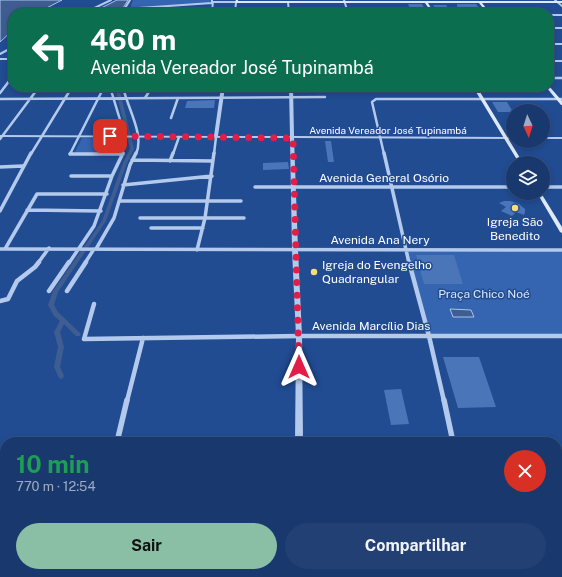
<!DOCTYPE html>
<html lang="pt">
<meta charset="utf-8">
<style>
body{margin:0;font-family:"Public Sans",sans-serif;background:#224073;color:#f1f3f6;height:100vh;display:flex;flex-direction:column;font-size:15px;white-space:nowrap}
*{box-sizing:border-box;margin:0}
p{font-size:13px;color:#9facc2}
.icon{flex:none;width:22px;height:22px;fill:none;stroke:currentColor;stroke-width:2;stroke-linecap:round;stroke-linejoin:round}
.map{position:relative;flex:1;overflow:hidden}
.panel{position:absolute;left:0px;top:437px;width:562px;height:140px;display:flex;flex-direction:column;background:#19396e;border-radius:16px 16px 0 0;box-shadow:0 2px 6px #0003,0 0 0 1px #375381}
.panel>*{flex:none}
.guide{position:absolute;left:8px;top:8px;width:546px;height:84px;border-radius:16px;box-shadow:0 2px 6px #0003,0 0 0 1px #375381;background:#0b6e4f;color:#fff;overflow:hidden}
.needle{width:26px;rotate:176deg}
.controls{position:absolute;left:506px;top:104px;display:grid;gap:8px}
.controls a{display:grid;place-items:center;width:44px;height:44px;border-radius:50%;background:#19396e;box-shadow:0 2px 6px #0003,0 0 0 1px #375381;font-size:20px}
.pin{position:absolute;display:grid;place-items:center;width:34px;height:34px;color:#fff;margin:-17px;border-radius:8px;box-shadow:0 2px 6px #0006}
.me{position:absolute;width:44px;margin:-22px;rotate:0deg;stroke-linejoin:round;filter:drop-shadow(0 0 3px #0008)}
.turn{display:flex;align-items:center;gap:14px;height:84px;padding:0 16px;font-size:18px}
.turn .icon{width:52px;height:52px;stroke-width:2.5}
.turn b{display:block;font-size:28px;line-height:34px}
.round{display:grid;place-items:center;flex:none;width:42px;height:42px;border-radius:21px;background:#224073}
.headline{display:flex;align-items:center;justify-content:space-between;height:68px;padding:0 16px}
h1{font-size:24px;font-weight:700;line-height:30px;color:#1e9e55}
.action{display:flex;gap:8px;margin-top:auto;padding:8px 16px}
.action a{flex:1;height:46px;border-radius:24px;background:#8abfa5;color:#111;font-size:16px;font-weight:700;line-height:46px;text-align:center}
.action a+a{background:#224073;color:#f1f3f6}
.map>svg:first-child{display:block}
</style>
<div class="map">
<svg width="562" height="577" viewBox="0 0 562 577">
<rect width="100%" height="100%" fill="#214c92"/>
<path fill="#3565b0" d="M133,0H211L212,1L211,3L131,9V5Z
M82,138L121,139L120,151L114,154H74Z
M406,250H562V337L427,338Z"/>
<path fill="#3f5d90" stroke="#a7c4ee" d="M0,0H62L37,13H13V30L0,42Z
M117,0H128L120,13H91Z
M450,309L471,310L474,317H453Z"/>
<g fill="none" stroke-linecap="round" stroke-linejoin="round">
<path fill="#3f5d90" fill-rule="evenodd" d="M115,87H119L134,149L127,163L106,221L58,292L54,305L58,312L81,334L80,336H76L64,324L60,332L64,347L60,367L64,376L63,378L61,379L59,378L54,367L58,347L54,332L60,321L54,316L48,305L53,291L102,221L123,163L130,149Z"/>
</g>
<path fill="#4a75b9" d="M408,4H422L427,13H412Z
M457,4H476L482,12H473L469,8L457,9Z
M433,5H446L451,12H438Z
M215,100L214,108H185L187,101Z
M492,102H507L513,112H498Z
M325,141H331L334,162H328Z
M288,162L289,169L263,170V163Z
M504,201H510L519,204L525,209V212L524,215L516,212L512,216L501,211L506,207L499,203Z
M416,255H454L463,284H424Z
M443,357H479L496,407L458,408Z
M401,389L409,424L391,425L384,390Z
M557,458L562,470V493H558L557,490Z"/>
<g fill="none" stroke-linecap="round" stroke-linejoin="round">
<path stroke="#b3caed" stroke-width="2" d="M212,0V2H236
M344,0L348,13
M555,0L562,6
M213,2L212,11L214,12H235
M124,9L212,3
M84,13L111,0
M122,13L130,0
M549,15H562
M549,28H562
M0,54L13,47
M0,59H13
M549,61H562"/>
<path stroke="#b3caed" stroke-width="2.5" d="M549,78H562
M110,87L125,136L122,154
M123,87C127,107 145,135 136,154
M0,93L13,76
M145,98L152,87
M0,99L325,97
M171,118L178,98
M0,139L39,87
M31,154L72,87
M70,154L104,87
M173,154L179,137
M214,154L216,137
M384,154L372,102L376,99H562"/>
<path stroke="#b3caed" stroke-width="3.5" d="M71,153L70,154H123
M384,153L409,263
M132,160L213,161
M170,161L173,153
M0,167L23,166
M71,176H112
M123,185L212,176
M255,187H513
M543,187H562
M119,201H241
M27,210L101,211
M0,211L31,153
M140,218H244
M151,228H203
M0,249L562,250
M5,249L37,194H107
M96,249L114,218L130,165L136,153
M197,250L205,218L214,153
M38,263L49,248
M69,263L94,226L112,176L123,153
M85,263L94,249"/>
<path stroke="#b3caed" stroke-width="4.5" d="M409,262L429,336L444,401
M49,291L69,262
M67,291L86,262
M0,301L8,299L17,281L35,267L39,262
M94,304L84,339L299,336H562
M127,401L143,338"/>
<path stroke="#b3caed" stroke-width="5.5" d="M444,400L453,442
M117,442L127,400
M488,572L489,577
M69,577L71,572"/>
<path fill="#b3caed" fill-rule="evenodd" d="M236,1L237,2L236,13H234L235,2Z
M288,1L289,2L290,13H288L287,2Z
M549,43H562V45H549Z
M221,87H225L218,136H290L289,87H293L294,136L513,137V139L294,138L298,250L302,336L303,442H295L296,336L292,250L290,138L0,137V135L214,136Z
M543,137H562V139H543Z
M0,450H5V456H0Z
M557,450H562V456H557Z
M299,572H307V577H299Z"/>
<path fill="#dfe9fa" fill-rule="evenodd" d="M236,0H238V1H562V3H482L490,13H487L479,3H428L434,13H432L425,3H236L235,2Z
M549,86L562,101V105H561L546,87H549Z
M473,87H477L523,163H519Z
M537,193H541L562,227V233L560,232Z"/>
</g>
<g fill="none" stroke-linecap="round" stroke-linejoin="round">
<path stroke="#e11d48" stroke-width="7" stroke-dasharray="0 12.6" d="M110,136L293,138L299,367"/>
</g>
<g fill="#fadb75" stroke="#214c92" stroke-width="1.5">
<circle cx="515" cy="208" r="4"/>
<circle cx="314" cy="272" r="4"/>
</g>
<g text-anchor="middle" stroke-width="3" stroke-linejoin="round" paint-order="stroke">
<g font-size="10" fill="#fff" stroke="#214c92">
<text x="388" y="134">Avenida Vereador José Tupinambá</text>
</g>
<g font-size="12" fill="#fff" stroke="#214c92">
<text x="384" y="182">Avenida General Osório</text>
<text x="380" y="244">Avenida Ana Nery</text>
<text x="371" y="330">Avenida Marcílio Dias</text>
</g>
<g font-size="12" fill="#fff" stroke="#214c92">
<text x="515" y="226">Igreja São<tspan x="515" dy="14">Benedito</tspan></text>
<text x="322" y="269" text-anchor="start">Igreja do Evengelho<tspan x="322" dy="14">Quadrangular</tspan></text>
</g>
<g font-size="12" fill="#d9e6fa" stroke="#214c92">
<text x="484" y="298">Praça Chico Noé</text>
</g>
</g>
</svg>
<div class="controls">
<a><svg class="needle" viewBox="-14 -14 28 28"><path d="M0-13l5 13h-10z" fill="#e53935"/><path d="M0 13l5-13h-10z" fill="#9facc2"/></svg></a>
<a><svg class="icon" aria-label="layers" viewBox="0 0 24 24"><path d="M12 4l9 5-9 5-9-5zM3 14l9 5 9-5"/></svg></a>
</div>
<div class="pin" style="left:110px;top:136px;background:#d93025"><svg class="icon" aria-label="arrive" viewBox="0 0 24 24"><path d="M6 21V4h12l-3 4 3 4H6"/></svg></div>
<svg class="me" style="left:299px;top:367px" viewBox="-20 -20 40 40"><path d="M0-17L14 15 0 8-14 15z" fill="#e11d48" stroke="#fff" stroke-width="4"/></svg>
<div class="guide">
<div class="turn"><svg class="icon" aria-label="left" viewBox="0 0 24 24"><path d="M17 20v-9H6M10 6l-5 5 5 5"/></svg><div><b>460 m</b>Avenida Vereador José Tupinambá</div></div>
</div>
<section class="panel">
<div class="headline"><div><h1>10 min</h1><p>770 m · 12:54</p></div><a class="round" style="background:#d93025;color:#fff"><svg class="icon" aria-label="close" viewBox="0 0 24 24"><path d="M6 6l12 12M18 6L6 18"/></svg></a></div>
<div class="action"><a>Sair</a><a>Compartilhar</a></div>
</section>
</div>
